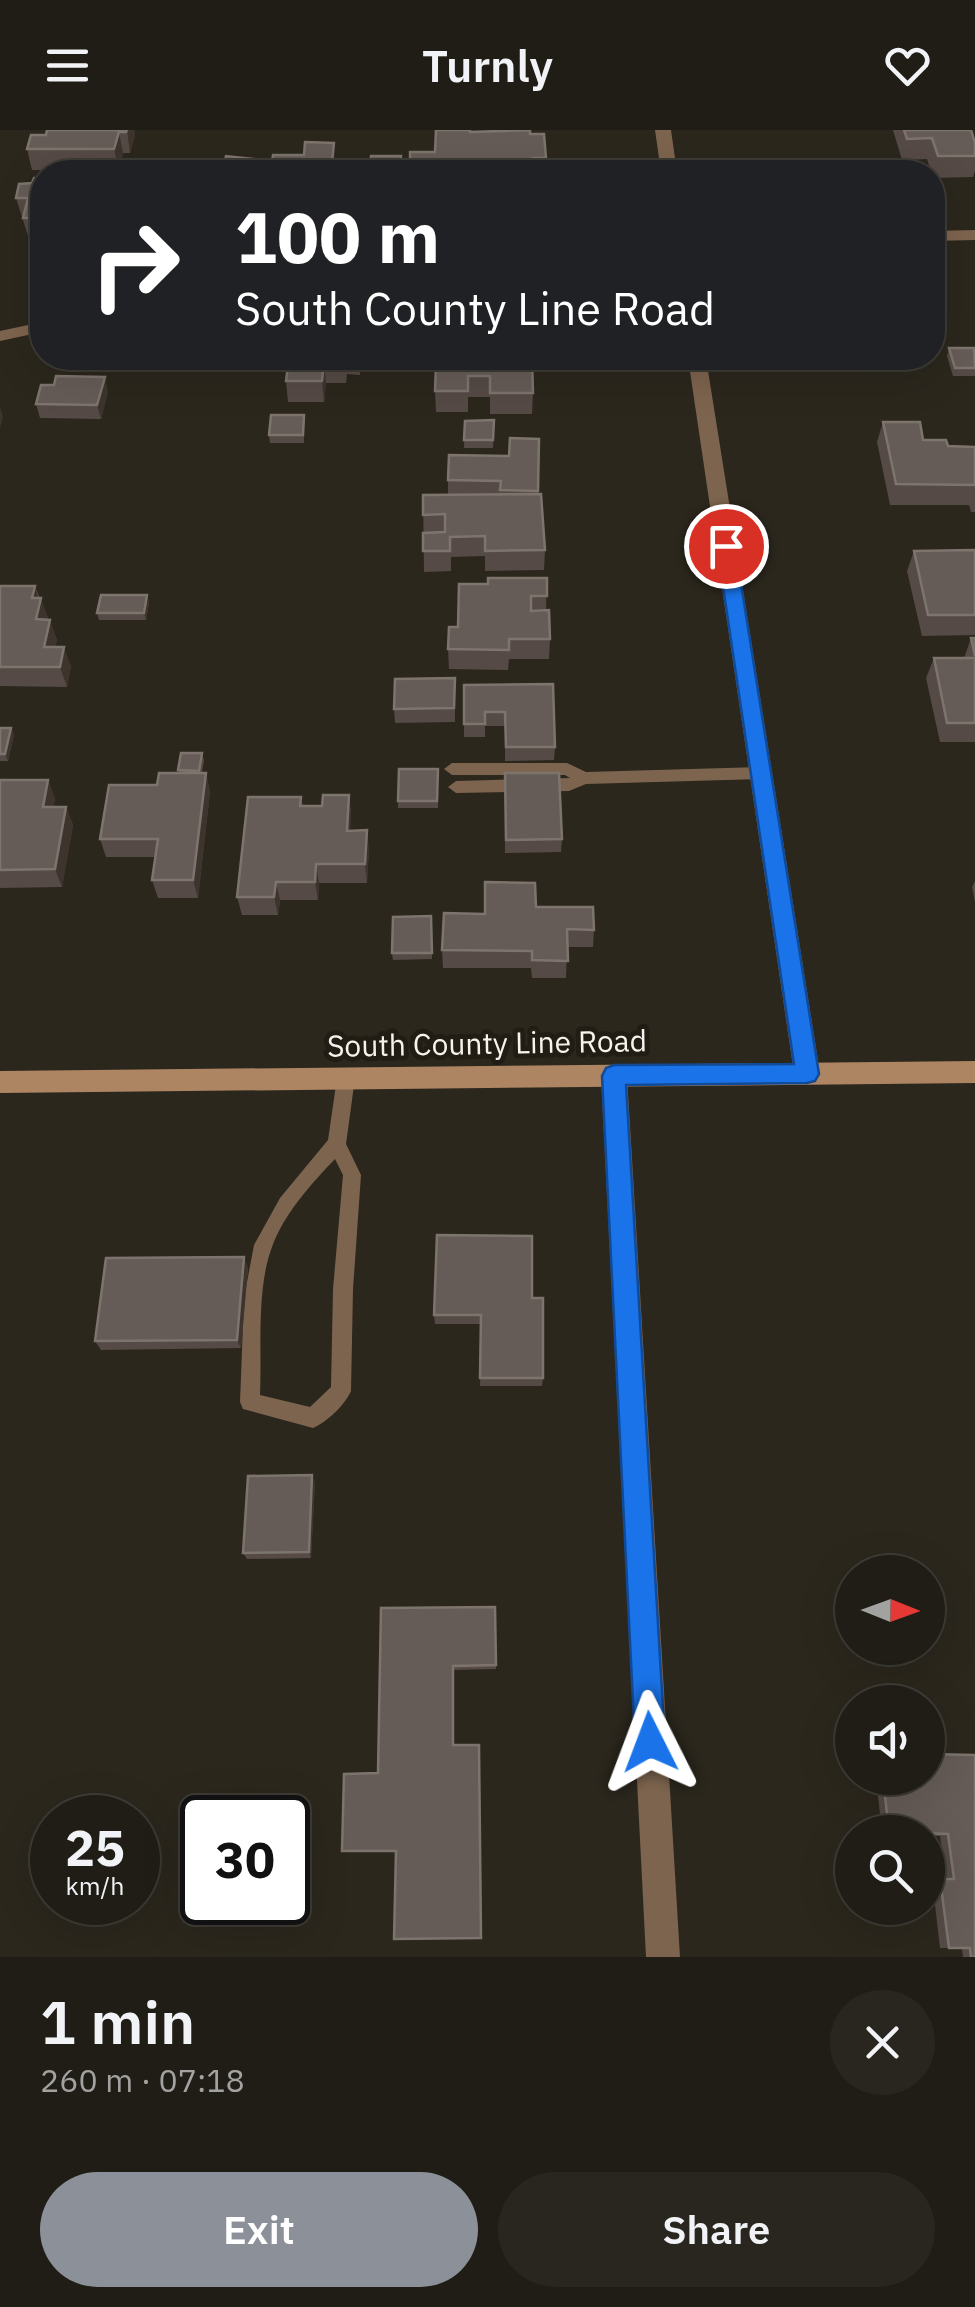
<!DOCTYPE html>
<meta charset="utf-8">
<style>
body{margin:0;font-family:"IBM Plex Sans",sans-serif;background:#28261f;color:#f1f3f6;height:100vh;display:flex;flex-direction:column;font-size:38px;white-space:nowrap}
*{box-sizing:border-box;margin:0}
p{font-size:32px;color:#a2a2a1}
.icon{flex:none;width:55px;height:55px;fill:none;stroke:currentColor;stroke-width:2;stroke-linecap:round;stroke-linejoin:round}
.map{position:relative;height:1827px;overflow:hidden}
.details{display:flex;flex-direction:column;background:#201d16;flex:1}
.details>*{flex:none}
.banner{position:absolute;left:30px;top:30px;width:915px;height:210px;border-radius:40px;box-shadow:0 10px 40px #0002,0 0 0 2px #3d3b35;background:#202124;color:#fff;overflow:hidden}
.needle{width:65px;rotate:91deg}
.controls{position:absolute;left:835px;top:1425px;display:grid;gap:20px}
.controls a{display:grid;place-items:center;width:110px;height:110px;border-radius:50%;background:#201d16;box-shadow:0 10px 40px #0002,0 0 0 2px #3d3b35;font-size:50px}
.speed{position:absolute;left:30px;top:1665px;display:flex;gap:20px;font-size:50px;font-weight:700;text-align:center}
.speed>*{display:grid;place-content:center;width:130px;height:130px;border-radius:50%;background:#201d16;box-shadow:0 10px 40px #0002,0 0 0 2px #3d3b35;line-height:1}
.speed small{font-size:25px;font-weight:400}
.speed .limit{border:5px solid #111;border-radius:15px;background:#fff;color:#111}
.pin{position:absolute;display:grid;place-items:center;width:85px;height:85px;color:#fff;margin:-42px;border:5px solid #fff;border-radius:50%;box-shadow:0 2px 10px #0007}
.me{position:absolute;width:110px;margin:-55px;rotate:357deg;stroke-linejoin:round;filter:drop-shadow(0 0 8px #0008)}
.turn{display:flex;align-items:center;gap:35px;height:210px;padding:0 40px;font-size:45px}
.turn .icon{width:130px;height:130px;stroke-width:2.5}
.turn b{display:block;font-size:70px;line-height:85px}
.round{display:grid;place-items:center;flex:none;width:105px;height:105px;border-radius:52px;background:#28261f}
.head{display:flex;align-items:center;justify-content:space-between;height:170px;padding:0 40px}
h1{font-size:60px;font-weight:600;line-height:75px}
.button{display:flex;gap:20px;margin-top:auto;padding:20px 40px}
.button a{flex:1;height:115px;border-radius:60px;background:#8c9099;color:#fff;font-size:40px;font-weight:600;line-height:115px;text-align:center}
.button a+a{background:#28261f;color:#f1f3f6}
header{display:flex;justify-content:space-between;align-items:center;height:130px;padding:0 40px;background:#201d16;font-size:45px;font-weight:600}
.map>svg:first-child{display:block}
</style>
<header><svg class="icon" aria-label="menu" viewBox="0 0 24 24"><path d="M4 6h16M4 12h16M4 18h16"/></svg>Turnly<svg class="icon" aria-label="heart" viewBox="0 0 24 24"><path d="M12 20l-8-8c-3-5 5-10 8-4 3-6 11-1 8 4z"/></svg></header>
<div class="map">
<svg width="975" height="1827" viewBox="0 0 975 1827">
<rect width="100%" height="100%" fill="#2b271d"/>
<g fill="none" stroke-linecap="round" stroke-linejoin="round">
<path fill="#7d644e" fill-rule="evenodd" d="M452,633H567L586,642L761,637L769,643L761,649L586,654L569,661L456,663L448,657L456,651L570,648L565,645H452L444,639Z
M346,940L352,943L355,948L346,1014L361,1045L353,1159L351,1261C345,1275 327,1292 313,1298L243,1279L240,1272L244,1168L254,1115L280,1068L328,1010L337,948L340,943ZM335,1029L343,1045L333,1159L331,1257L310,1277L260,1265C262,1220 256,1159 272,1117C284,1084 311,1054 335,1029Z"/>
<path fill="#7d644e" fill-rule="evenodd" d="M975,100V110L932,111V101Z
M42,192V202L0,211V201Z
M614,935L623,938L627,946L680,1827H646L601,946L605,938Z"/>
<path fill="#7d644e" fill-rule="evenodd" d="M655,0H671L677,42H661Z
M688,228H706L820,943L816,951L807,954L798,951L794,943Z"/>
<path fill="#ae8563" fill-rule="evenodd" d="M975,931V953L0,963V941Z"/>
</g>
<path fill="#554a45" d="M134,0L135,5L130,23H123L119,40H32L27,19Z
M893,0H971L975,13V41L973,47L933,48L932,42H931L927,29L902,30Z
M470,2L530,4L546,28L545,42H410L435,22Z
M42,48V124H40L36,109H29L16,68L32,53Z
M932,176L940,206L934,227H932Z
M949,218L975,220V246H953L947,226Z
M289,228H361L360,245L347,244L346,253H326L324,272H288L286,251Z
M481,234L533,263L532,284H490V267H468V282H436L435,261Z
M54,255L108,261L101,289L40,288L36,274Z
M304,285V313H270L269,305Z
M494,290L493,318H464L465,291Z
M883,292L923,310L948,316L975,317V382H971L969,375H890L877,312Z
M539,309L538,364L545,420L544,440L485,441V426L451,427V441L424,442L423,365H448V350L509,326Z
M975,420V505L922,506L907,441L914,421Z
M547,448L546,480L550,509L549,529H509L508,540L449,539L448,519L458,497L488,454Z
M0,456H35L57,510L55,517L71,536L67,557L0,556Z
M147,465L149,473L146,490H99L97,483Z
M971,508H975V612H940L926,548L934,528H964Z
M455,548V592L395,593L394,579Z
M464,555L555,617L554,630L505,631V596H485V607H464Z
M0,598H11L14,605L8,631H0Z
M202,623L204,630L202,643H206L210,662L198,768H158L152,750L155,727H106L100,709L157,655L179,643L178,640Z
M438,639V678H398V671Z
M505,643L562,709L561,722L505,723Z
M0,650H48L55,669L53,677H66L73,695L62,757L0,758Z
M349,665L351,684L350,701L369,719L367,753H319L318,770H280L278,785H242L237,767L301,667L303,676H322Z
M975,751V772L972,757Z
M536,777L594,800L593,817H567L566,848H532L531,838H443L442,820L485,784Z
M431,786L432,829L393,830L392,823Z
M248,1137L241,1218L101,1220L95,1211Z
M532,1168L543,1248L542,1256H480L481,1194H435L434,1185Z
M315,1352L311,1428L247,1429L243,1423Z
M495,1477L496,1539L453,1540L396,1722L342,1721L378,1643Z
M975,1625V1827H963L962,1818H940L932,1749H946L940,1706H928V1702H882L876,1648H928Z"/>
<path fill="#3d342d" d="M127,0H134L135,5L130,23Z
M119,2L123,23L119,40L114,19Z
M334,13L335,42H331Z
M324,232L326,253L324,272L322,251Z
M105,247L108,261L101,289L97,275Z
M0,276L3,287L0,298Z
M35,456L40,473L41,468L48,488L43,509L32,468Z
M147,465L149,473L146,490L144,483Z
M50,490L57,510L51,536L44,517Z
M64,517L71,536L67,557L60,537Z
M11,598L14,605L8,631L5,624Z
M206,643L210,662L198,768L193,750Z
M48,650L55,669L50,696L43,677Z
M349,665L351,684L349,719L347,701Z
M66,677L73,695L62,757L55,739Z
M367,700L369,719L367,753L365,734Z
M316,734L319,753L318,770L315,752Z
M276,752L280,770L278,785L274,767Z
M244,1127L248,1137L241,1218L237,1210Z
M312,1345L315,1352L311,1428L309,1422Z"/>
<path fill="#665c57" stroke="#7d746e" stroke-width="2.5" d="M47,0H127L126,2H119L114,19H27L31,5H46Z
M436,0H470V2L530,0V4H544L546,28H533V42H504V31H455V42H410V22H435Z
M904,0H971L975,13V26H938L932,8L907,9Z
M305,12L334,13L331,42H223L226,26L272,31L273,25H304Z
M371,26H401L400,42H370Z
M34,48H42V102L34,103L38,88H23L28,68H16L19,54L32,53Z
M932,176L940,206H932Z
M949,218H974L975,238H955Z
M289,228H345L344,232H324L322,251H286Z
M482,228H532L533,263H490V246H468V261H435L436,234H481Z
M56,246L105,247L97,275L36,274L41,255H54Z
M271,285H304L303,305H269Z
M494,290L493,310H464L465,291Z
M883,292H920L923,310H946L948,316L975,317V355L896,354Z
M510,308L539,309L538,361L500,360L501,351L448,350L449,325L509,326Z
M541,364L545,420L485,421V406L450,407V421H423V403L445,402V384L423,385V365Z
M975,420V485H928L914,421Z
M488,448H547V466H531V481L549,480L550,509H509V520L448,519L449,497H458L459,454H488Z
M0,456H35L32,468H41L36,489L50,490L44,517H64L60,537H0Z
M101,465H147L144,483H97Z
M971,508H975V526Z
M934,528H975V593H947Z
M455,548L454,578L394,579L395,549Z
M553,554L555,617H506L505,582H485V594H464V555Z
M0,598H11L5,624H0Z
M181,623H202L199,641L178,640Z
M399,639H438L437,671H398Z
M159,643H206L193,750H152L158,709H100L109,655H157Z
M505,643H559L562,709L506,710Z
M0,650H48L43,677H66L55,739L0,740Z
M323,665H349L347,701L367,700L365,734H316L315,752H276L274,767H237L248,667H301L300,676H322Z
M485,752L535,753L536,777H593L594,800L567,799L568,831L532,830V821L442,820L444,783L485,784Z
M431,786L432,823H392L393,787Z
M437,1105L532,1106V1168H543V1248H480L481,1185H434Z
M244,1127L237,1210L95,1211L106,1128Z
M312,1345L309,1422L243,1423L248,1346Z
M495,1477L496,1535L453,1536V1615H479L481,1808L394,1809L396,1721H342L344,1644L378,1643L381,1478Z
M928,1624L975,1625V1827H971L970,1818H949L940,1749H954L948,1704L889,1702L883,1648H928Z"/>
<path fill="#1a73e8" stroke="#114b97" stroke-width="2.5" d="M726,410L735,416L819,944L815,951L807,953L626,955L665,1612L660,1622L650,1626L640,1622L635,1612L602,946L606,938L614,935L794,934L717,416Z"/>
<g text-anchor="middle" stroke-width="10" stroke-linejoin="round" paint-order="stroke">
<g font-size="30" fill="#f6f3ec" stroke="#211d14">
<text transform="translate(487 914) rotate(-1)" y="10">South County Line Road</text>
</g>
</g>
</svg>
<div class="controls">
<a><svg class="needle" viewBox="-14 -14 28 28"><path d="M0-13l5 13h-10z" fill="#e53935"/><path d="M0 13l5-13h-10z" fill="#a2a2a1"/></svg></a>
<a><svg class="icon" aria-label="sound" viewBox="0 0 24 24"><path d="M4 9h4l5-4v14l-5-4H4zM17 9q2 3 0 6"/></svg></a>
<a><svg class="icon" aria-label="search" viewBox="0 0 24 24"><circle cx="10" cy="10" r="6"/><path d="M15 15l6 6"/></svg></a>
</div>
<div class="speed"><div>25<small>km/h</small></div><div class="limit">30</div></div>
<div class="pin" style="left:726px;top:416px;background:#d93025"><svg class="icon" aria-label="arrive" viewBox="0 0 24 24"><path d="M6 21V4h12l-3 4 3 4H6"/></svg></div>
<svg class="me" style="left:650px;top:1612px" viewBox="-20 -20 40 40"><path d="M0-17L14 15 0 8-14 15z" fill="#1a73e8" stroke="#fff" stroke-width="4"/></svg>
<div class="banner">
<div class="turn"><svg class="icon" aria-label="right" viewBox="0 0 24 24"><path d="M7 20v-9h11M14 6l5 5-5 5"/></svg><div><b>100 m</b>South County Line Road</div></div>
</div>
</div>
<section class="details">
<div class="head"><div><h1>1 min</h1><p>260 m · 07:18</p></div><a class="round"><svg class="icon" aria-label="close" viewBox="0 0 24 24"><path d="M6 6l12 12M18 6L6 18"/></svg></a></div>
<div class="button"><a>Exit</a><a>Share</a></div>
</section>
